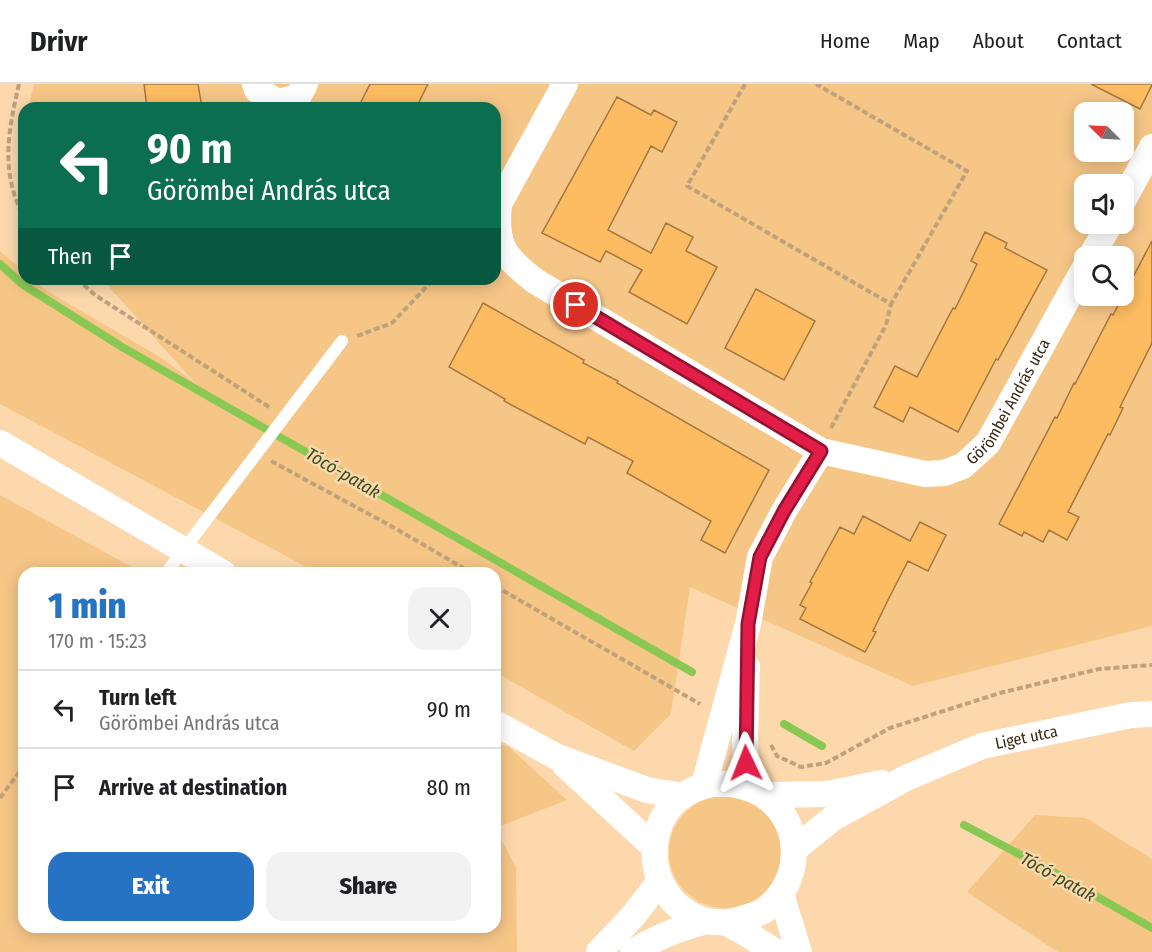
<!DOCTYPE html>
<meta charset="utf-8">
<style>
body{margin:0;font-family:"Fira Sans Condensed",sans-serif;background:#f2f2f2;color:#202124;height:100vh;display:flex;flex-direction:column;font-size:22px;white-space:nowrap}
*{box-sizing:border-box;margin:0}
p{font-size:20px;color:#757577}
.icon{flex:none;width:33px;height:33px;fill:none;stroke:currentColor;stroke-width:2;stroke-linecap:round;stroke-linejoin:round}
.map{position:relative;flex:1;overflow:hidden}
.panel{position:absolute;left:18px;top:483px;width:483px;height:366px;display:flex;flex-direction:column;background:#fff;border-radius:18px;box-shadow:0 3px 15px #0003}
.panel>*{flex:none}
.guide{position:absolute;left:18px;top:18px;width:483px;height:183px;border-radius:18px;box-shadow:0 3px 15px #0003;background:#0b6e4f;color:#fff;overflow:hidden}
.needle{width:39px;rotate:294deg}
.tools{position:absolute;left:1074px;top:18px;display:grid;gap:12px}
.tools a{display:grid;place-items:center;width:60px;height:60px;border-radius:12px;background:#fff;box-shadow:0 3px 15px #0003;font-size:30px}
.pin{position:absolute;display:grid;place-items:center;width:51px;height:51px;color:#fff;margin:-26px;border:3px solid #fff;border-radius:50%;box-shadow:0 2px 6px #0007}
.me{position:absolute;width:66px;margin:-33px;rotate:358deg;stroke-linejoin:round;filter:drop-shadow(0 0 4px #0008)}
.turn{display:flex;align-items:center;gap:21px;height:126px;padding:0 30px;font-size:27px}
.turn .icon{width:78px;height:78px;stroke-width:2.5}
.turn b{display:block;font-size:42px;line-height:51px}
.then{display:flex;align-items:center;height:57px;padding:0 30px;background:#0003;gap:12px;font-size:22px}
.round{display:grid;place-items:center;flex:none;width:63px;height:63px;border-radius:18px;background:#f2f2f2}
.overview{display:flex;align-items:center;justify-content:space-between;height:102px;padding:0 30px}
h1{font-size:36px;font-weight:800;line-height:45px;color:#2773c3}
.button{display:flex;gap:12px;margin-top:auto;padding:12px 30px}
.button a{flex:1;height:69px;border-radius:18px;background:#2773c3;color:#fff;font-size:24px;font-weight:800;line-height:69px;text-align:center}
.button a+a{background:#f2f2f2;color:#202124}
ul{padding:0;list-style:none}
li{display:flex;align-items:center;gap:18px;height:78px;padding:0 30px;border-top:2px solid #e0e0e0}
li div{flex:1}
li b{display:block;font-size:22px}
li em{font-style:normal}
header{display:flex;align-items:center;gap:36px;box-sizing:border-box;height:84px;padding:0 30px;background:#fff;border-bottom:2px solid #e0e0e0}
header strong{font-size:28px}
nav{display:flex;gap:33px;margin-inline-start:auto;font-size:21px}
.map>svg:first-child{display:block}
</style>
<header>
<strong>Drivr</strong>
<nav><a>Home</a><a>Map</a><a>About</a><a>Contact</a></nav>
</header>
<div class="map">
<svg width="1152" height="868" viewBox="0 0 1152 868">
<rect width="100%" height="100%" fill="#fcd8ac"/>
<path fill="#f6c687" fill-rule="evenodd" d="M34,0H1152V542L913,602L690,503L671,630L634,667L495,588V489H318L0,320V167L24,188V195H33L44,205L163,275L195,299L102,195H495V24H28ZM1084,28H1124V68H1084ZM1084,100H1124V140H1084ZM1084,172H1124V212H1084Z
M0,411L143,489H24V843H495V659L509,663L567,716L495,744L516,783L517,868H0Z
M669 768a56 56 0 1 1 112 0a56 56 0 1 1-112 0Z
M1035,731L1086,734L1152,775V868H1058L967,808Z"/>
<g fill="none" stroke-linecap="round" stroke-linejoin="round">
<path stroke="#89c953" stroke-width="8" d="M0,180L22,200L122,263L692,588
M784,640L822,662
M964,741L1059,791L1152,844"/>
</g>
<path fill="#febc62" stroke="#a17842" stroke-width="1.5" d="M144,0H198L202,24H147Z
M370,0H428L416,24H358Z
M1091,0H1152V1L1140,25Z
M617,13L651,31L654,26L677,38L662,68L651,62L608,146L651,169L666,139L693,153L686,167L717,183L687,240L629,208L642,186L606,167L600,178L542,149Z
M985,148L1007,159L1005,164L1047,186L998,276L996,275L958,348L910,323L903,338L874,323L895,282L917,293L953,224L955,225L977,180L971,177Z
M1152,157V259L1120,323L1123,324L1110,351L1108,350L1068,428L1079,433L1067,456L1049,446L1043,458L1024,448L1022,452L999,440L1055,333L1057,334L1074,299L1075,300L1111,230L1113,231Z
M756,205L815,237L784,296L725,264Z
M483,219L584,276L583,279L618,297L617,299L769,386L725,469L701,456L711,437L627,389L633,377L588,353L585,360L504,317L505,315L449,283Z
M863,432L910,457L920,438L946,451L928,487L908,477L888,516L873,547L876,548L865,568L800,535L806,524L800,521L812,499L810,498L840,443L854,450Z"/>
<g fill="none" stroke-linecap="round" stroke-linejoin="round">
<path stroke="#c0a17c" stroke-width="4" stroke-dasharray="6 3" stroke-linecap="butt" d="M19,0C8,48 0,89 24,133
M745,0L687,102L891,220L967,87L816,0
M77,195L95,211L269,323
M357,252L392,239L434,195
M831,344L886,241L891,220
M271,377L391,442L472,489
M495,502L700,620
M771,661L777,672L801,683L826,679L890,644L1000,609L1099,585L1152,581
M0,714L24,682"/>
<path stroke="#fff" stroke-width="12" d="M166,489L342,257"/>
<g stroke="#fff" stroke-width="26">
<path d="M255,0L257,6L278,18L298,13L305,0"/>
<path id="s1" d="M565,0L499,120C495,161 503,172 535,197L821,367L925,390L944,389L963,382L988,359L1084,185"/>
<path d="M1124,115L1152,63"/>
<path d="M1091,172L1110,140"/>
<path d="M0,359L223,489"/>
<path d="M747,583L745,656L747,702"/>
<path d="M495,639L555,672L647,706L683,712"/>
<path d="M565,681L655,764"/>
<path d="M704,701L748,540L760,473L784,427L821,367"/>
<path d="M765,711L827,710L882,699"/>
<path id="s2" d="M795,765L833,734L906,694L982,662L1131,631L1152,630"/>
<path d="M781,810L799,868"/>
<path d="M727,839C738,835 755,833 765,826C780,816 790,797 793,780C805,685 665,669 655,761C653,781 659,800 672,816C680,825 694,834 707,837C714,839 722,837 729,840C745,848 761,859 776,868"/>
<path d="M599,868L633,832L660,797"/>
<path d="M633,868C656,853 680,844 707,837"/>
</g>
</g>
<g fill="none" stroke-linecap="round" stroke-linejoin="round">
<g stroke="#92132f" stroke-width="15">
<path id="route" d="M576,221L821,367L784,427L760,473L748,540L746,679"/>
</g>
<use href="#route" stroke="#e11d48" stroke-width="10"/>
</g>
<g text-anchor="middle" stroke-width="5" stroke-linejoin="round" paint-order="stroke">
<g font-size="16" fill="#36250e" stroke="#fcd8ac">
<text dy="6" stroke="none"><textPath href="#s1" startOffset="786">Görömbei András utca</textPath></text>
<text dy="6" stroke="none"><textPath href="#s2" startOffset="260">Liget utca</textPath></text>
</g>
<g font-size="18" font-style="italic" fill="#344e20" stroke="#fcd8ac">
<text transform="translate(343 389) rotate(30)" y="6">Tócó-patak</text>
<text transform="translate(1058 793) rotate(29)" y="6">Tócó-patak</text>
</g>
</g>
</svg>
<div class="tools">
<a><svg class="needle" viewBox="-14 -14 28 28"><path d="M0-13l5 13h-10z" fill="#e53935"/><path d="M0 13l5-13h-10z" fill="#757577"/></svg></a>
<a><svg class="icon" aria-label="sound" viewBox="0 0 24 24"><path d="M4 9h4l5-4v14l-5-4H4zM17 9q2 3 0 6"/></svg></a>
<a><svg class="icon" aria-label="search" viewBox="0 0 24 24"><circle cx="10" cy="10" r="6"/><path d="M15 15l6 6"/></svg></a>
</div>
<div class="pin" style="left:576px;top:221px;background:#d93025"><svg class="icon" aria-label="arrive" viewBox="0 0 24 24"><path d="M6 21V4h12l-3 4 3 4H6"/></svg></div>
<svg class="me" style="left:746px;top:679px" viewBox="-20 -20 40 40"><path d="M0-17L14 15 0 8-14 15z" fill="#e11d48" stroke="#fff" stroke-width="4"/></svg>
<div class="guide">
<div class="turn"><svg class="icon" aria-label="left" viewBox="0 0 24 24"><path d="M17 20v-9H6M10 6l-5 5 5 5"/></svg><div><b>90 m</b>Görömbei András utca</div></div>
<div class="then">Then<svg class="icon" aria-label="arrive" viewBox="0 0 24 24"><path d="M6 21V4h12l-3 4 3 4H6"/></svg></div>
</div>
<section class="panel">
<div class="overview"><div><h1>1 min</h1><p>170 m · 15:23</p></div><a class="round"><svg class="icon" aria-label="close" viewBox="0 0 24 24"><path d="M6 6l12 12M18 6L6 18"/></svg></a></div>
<ul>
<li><svg class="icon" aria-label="left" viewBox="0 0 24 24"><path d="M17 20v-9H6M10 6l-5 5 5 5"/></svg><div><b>Turn left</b><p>Görömbei András utca</p></div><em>90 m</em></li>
<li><svg class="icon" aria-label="arrive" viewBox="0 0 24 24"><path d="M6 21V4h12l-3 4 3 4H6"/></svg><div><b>Arrive at destination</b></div><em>80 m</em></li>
</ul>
<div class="button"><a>Exit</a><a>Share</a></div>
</section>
</div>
